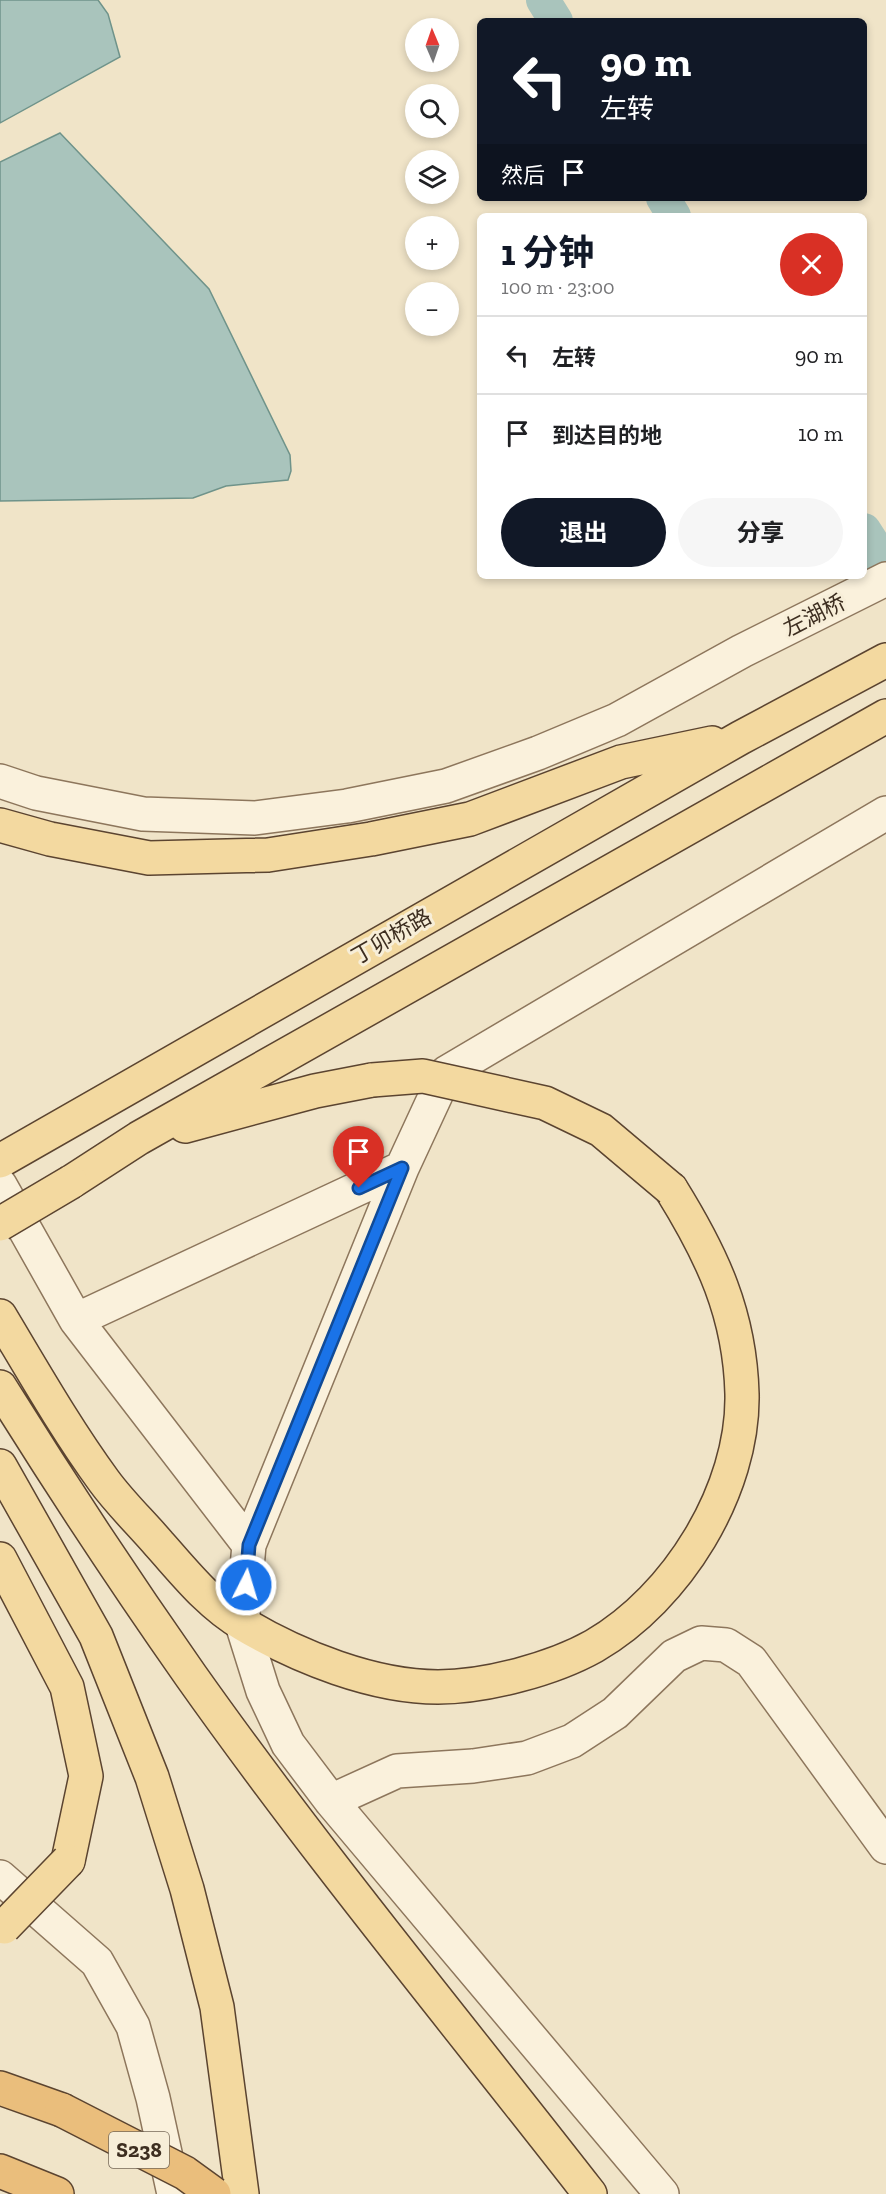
<!DOCTYPE html>
<html lang="zh">
<meta charset="utf-8">
<style>
body{margin:0;font-family:"Zilla Slab","Noto Sans SC",serif;background:#f6f6f6;color:#202124;height:100vh;display:flex;flex-direction:column;font-size:22px;white-space:nowrap}
*{box-sizing:border-box;margin:0}
p{font-size:20px;color:#757577}
.icon{flex:none;width:33px;height:33px;fill:none;stroke:currentColor;stroke-width:2;stroke-linecap:round;stroke-linejoin:round}
.map{position:relative;flex:1;overflow:hidden}
.side{position:absolute;left:477px;top:213px;width:390px;height:366px;display:flex;flex-direction:column;background:#fff;border-radius:9px;box-shadow:0 3px 9px #0003}
.side>*{flex:none}
.top-card{position:absolute;left:477px;top:18px;width:390px;height:183px;border-radius:9px;box-shadow:0 3px 9px #0003;background:#111827;color:#fff;overflow:hidden}
.needle{width:39px;rotate:358deg}
.controls{position:absolute;left:405px;top:18px;display:grid;gap:12px}
.controls a{display:grid;place-items:center;width:54px;height:54px;border-radius:50%;background:#fff;box-shadow:0 3px 9px #0003;font-size:30px}
.pin{position:absolute;display:grid;place-items:center;width:51px;height:51px;color:#fff;margin:-62px -26px;border-radius:50% 50% 50% 0;rotate:-45deg;box-shadow:0 0 6px #0007}
.pin .icon{rotate:45deg}
.me{position:absolute;width:66px;margin:-33px;rotate:5deg;stroke-linejoin:round;filter:drop-shadow(0 0 4px #0008)}
.turn{display:flex;align-items:center;gap:21px;height:126px;padding:0 24px;font-size:27px}
.turn .icon{width:78px;height:78px;stroke-width:2.5}
.turn b{display:block;font-size:42px;line-height:51px}
.then{display:flex;align-items:center;height:57px;padding:0 24px;background:#0003;gap:12px;font-size:22px}
.round{display:grid;place-items:center;flex:none;width:63px;height:63px;border-radius:32px;background:#f6f6f6}
.head{display:flex;align-items:center;justify-content:space-between;height:102px;padding:0 24px}
h1{font-size:36px;font-weight:700;line-height:45px;color:#111827}
.cta{display:flex;gap:12px;margin-top:auto;padding:12px 24px}
.cta a{flex:1;height:69px;border-radius:36px;background:#111827;color:#fff;font-size:24px;font-weight:700;line-height:69px;text-align:center}
.cta a+a{background:#f6f6f6;color:#202124}
ul{padding:0;list-style:none}
li{display:flex;align-items:center;gap:18px;height:78px;padding:0 24px;border-top:2px solid #e0e0e0}
li div{flex:1}
li b{display:block;font-size:22px}
li em{font-style:normal}
.map>svg:first-child{display:block}
</style>
<div class="map">
<svg width="886" height="2194" viewBox="0 0 886 2194">
<rect width="100%" height="100%" fill="#f0e4c8"/>
<path fill="#a9c4bc" stroke="#6f938a" stroke-width="1.5" d="M0,0H98L108,14L120,57L0,123Z
M60,133L209,289L290,455L291,471L288,480L226,486L193,498L0,501V162Z"/>
<g fill="none" stroke-linecap="round" stroke-linejoin="round">
<path stroke="#a9c4bc" stroke-width="34" d="M543,0L556,21
M663,198L674,216
M864,530L873,544L886,579"/>
<g stroke="#8d765c" stroke-width="36">
<path id="minor" d="M0,781L36,793L143,814L255,818L347,806L446,786L538,753L617,720L742,651L886,579
M0,1185L76,1320L249,1545
M76,1320L402,1168
M331,1801L397,1771L473,1766L527,1758L572,1741L615,1713L674,1656L701,1643L726,1645L751,1661L886,1847
M0,1877L97,1962L133,2026L153,2098L174,2194
M662,2194L331,1801L288,1744L263,1691L242,1624L249,1545L402,1168L446,1073L886,813"/>
</g>
<g stroke="#5b4430" stroke-width="36">
<path id="primary" d="M0,825L50,839L149,858L268,855L371,839L470,819L621,762L712,743
M185,1126L315,1091L372,1080
M0,1161L740,738L886,660
M71,1182L139,1138L886,716
M0,1316C33,1371 66,1429 104,1481C120,1503 141,1523 159,1544C185,1573 209,1604 243,1624C298,1657 374,1687 438,1687C486,1687 553,1669 594,1646C677,1598 744,1490 742,1394C740,1314 712,1255 671,1189
M0,1387C61,1485 125,1582 191,1676C317,1854 456,2022 590,2194
M0,1466L96,1636L152,1777L187,1889L217,2007L242,2194
M0,1559L67,1687L86,1776L68,1861"/>
</g>
<g stroke="#5b4430" stroke-width="36">
<path id="trunk" d="M0,2088L62,2110
M0,2171L57,2194"/>
</g>
<use href="#minor" stroke="#faf1dc" stroke-width="33"/>
<use href="#primary" stroke="#f3d9a0" stroke-width="33"/>
<use href="#trunk" stroke="#eabe7c" stroke-width="33"/>
<g stroke="#5b4430" stroke-width="36" stroke-linecap="butt">
<path id="primary-bridge" d="M372,1080L423,1076L545,1103L601,1130L671,1189
M0,1224L71,1182
M4,1927L68,1861"/>
</g>
<g stroke="#5b4430" stroke-width="36" stroke-linecap="butt">
<path id="trunk-bridge" d="M62,2110L185,2173L214,2194"/>
</g>
<use href="#primary-bridge" stroke="#f3d9a0" stroke-width="33"/>
<use href="#trunk-bridge" stroke="#eabe7c" stroke-width="33"/>
</g>
<g fill="none" stroke-linecap="round" stroke-linejoin="round">
<g stroke="#114b97" stroke-width="15">
<path id="route" d="M246,1585L249,1545L402,1168L359,1188"/>
</g>
<use href="#route" stroke="#1a73e8" stroke-width="10"/>
</g>
<g text-anchor="middle" stroke-width="6" stroke-linejoin="round" paint-order="stroke">
<rect fill="#f7eed8" stroke="#756857" stroke-width="1.5" x="109" y="2132" width="60" height="36" rx="4.5"/>
<g font-size="21" font-weight="bold" fill="#3d2e20">
<text x="139" y="2157">S238</text>
</g>
<g font-size="22" fill="#3d2e20" stroke="#f7eed8">
<text transform="translate(814 615) rotate(-27)" y="8">左湖桥</text>
<text transform="translate(391 936) rotate(-30)" y="8">丁卯桥路</text>
</g>
</g>
</svg>
<div class="controls">
<a><svg class="needle" viewBox="-14 -14 28 28"><path d="M0-13l5 13h-10z" fill="#e53935"/><path d="M0 13l5-13h-10z" fill="#757577"/></svg></a>
<a><svg class="icon" aria-label="search" viewBox="0 0 24 24"><circle cx="10" cy="10" r="6"/><path d="M15 15l6 6"/></svg></a>
<a><svg class="icon" aria-label="layers" viewBox="0 0 24 24"><path d="M12 4l9 5-9 5-9-5zM3 14l9 5 9-5"/></svg></a>
<a>+</a>
<a>−</a>
</div>
<div class="pin" style="left:359px;top:1188px;background:#d93025"><svg class="icon" aria-label="arrive" viewBox="0 0 24 24"><path d="M6 21V4h12l-3 4 3 4H6"/></svg></div>
<svg class="me" style="left:246px;top:1585px" viewBox="-20 -20 40 40"><circle r="17" fill="#1a73e8" stroke="#fff" stroke-width="3"/><path d="M0-11L8 9 0 5-8 9z" fill="#fff"/></svg>
<div class="top-card">
<div class="turn"><svg class="icon" aria-label="left" viewBox="0 0 24 24"><path d="M17 20v-9H6M10 6l-5 5 5 5"/></svg><div><b>90 m</b>左转</div></div>
<div class="then">然后<svg class="icon" aria-label="arrive" viewBox="0 0 24 24"><path d="M6 21V4h12l-3 4 3 4H6"/></svg></div>
</div>
<section class="side">
<div class="head"><div><h1>1 分钟</h1><p>100 m · 23:00</p></div><a class="round" style="background:#d93025;color:#fff"><svg class="icon" aria-label="close" viewBox="0 0 24 24"><path d="M6 6l12 12M18 6L6 18"/></svg></a></div>
<ul>
<li><svg class="icon" aria-label="left" viewBox="0 0 24 24"><path d="M17 20v-9H6M10 6l-5 5 5 5"/></svg><div><b>左转</b></div><em>90 m</em></li>
<li><svg class="icon" aria-label="arrive" viewBox="0 0 24 24"><path d="M6 21V4h12l-3 4 3 4H6"/></svg><div><b>到达目的地</b></div><em>10 m</em></li>
</ul>
<div class="cta"><a>退出</a><a>分享</a></div>
</section>
</div>
